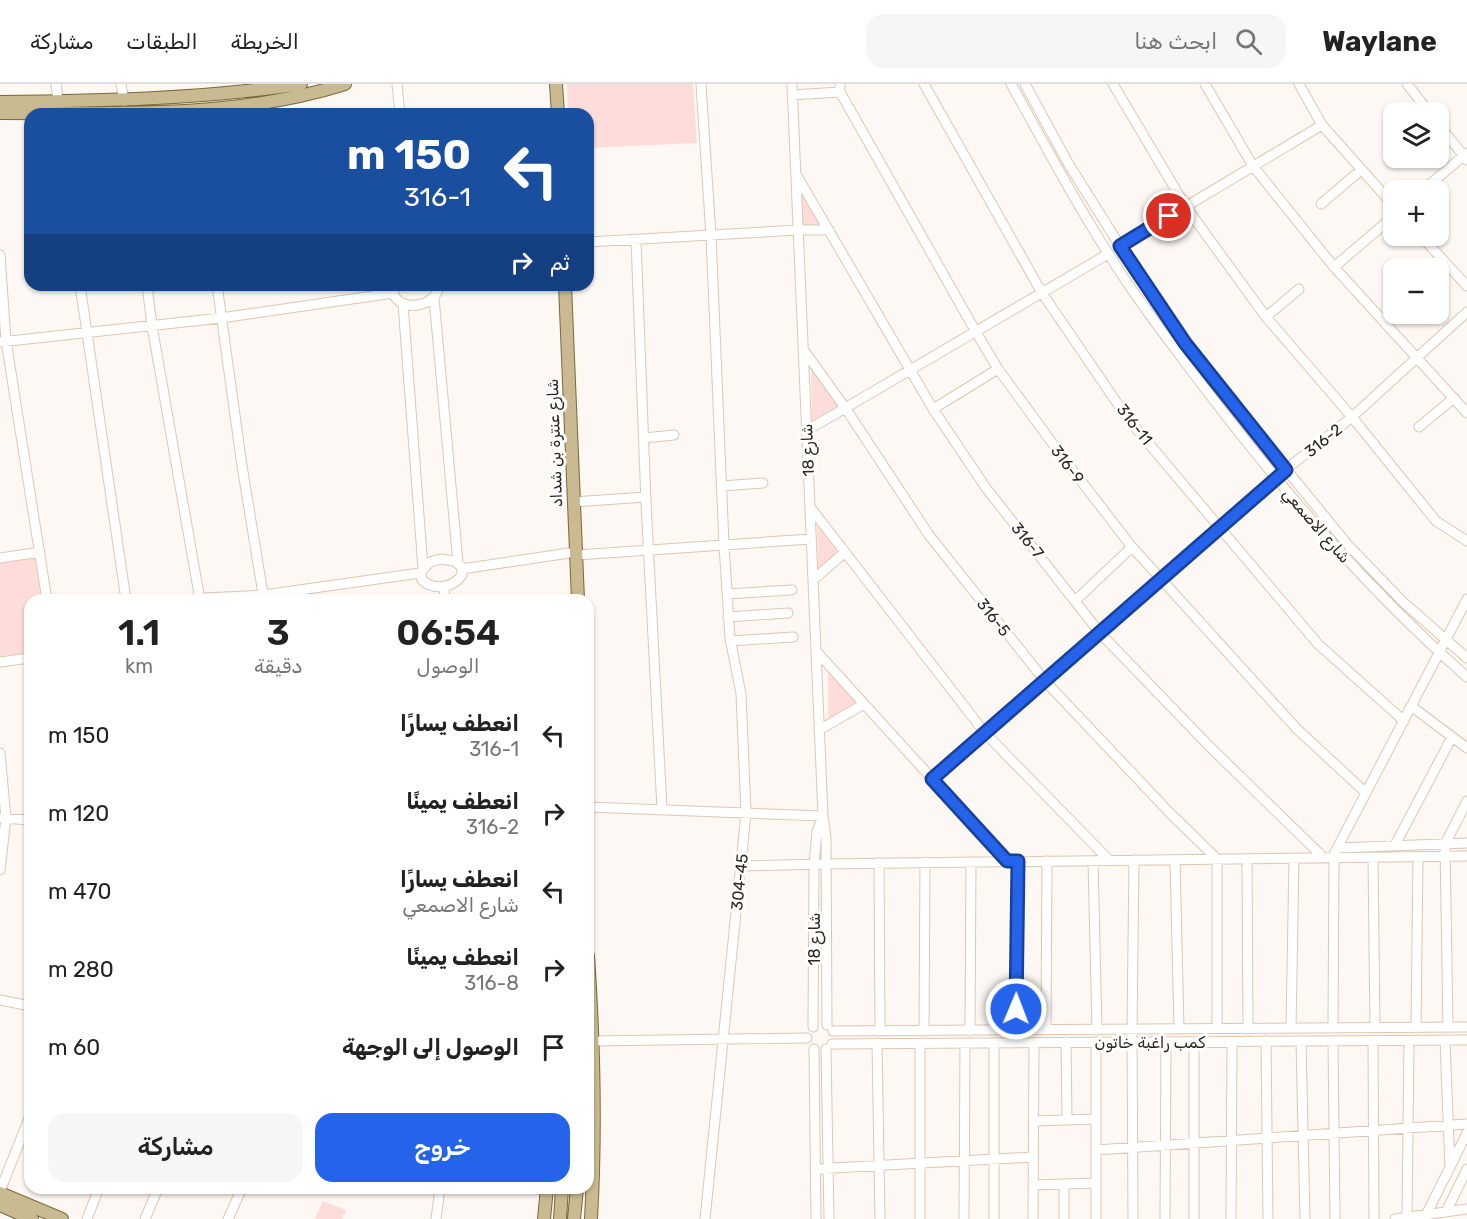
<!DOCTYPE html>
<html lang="ar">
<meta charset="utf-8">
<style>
body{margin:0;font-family:Rubik,"Noto Naskh Arabic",sans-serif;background:#f6f6f6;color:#222;direction:rtl;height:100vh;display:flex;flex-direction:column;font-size:22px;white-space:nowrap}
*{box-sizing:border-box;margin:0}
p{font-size:20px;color:#767676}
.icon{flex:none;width:33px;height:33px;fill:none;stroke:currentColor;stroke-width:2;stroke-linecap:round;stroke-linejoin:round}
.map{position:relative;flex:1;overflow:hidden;direction:ltr}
.side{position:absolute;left:24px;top:510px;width:570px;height:600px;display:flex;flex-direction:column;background:#fff;border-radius:18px;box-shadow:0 2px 4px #0004;direction:rtl}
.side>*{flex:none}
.banner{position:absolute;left:24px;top:24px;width:570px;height:183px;border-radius:18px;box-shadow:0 2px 4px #0004;direction:rtl;background:#1a4fa0;color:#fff;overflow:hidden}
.controls{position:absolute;left:1383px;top:18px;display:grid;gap:12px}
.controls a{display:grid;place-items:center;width:66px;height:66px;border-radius:12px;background:#fff;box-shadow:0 2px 4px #0004;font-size:30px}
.pin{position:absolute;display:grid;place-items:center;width:51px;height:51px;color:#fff;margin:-26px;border:3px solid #fff;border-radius:50%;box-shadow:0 2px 6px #0007}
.me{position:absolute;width:66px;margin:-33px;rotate:1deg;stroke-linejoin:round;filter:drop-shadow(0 0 4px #0008)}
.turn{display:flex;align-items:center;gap:21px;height:126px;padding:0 24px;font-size:27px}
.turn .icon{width:78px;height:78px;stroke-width:2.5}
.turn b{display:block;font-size:42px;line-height:51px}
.then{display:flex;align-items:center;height:57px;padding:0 24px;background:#0003;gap:12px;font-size:22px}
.eta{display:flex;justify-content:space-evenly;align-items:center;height:102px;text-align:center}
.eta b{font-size:36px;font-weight:600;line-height:42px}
.cta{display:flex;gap:12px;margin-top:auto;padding:12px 24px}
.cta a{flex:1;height:69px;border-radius:18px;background:#2563eb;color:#fff;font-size:24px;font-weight:600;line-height:69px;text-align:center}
.cta a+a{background:#f6f6f6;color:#222}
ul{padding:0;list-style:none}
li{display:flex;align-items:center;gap:18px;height:78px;padding:0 24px}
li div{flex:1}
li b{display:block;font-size:22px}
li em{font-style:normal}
header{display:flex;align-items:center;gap:36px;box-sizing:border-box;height:84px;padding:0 30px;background:#fff;border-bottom:2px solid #e0e0e0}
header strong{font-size:28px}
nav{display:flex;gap:33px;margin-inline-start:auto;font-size:21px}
.search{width:420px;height:54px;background:#f6f6f6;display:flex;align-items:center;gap:15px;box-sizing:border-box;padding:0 21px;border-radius:18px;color:#767676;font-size:22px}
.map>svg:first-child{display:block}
</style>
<header>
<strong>Waylane</strong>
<div class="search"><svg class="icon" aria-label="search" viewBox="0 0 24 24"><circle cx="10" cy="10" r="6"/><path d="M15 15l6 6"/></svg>ابحث هنا</div>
<nav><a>الخريطة</a><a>الطبقات</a><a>مشاركة</a></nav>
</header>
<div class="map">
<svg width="1467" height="1135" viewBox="0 0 1467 1135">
<rect width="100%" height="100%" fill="#fdf8f3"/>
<path fill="#fddcda" d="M567,0H693L697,59L588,64V30H568Z
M802,102L824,143H803Z
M811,278L839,324L812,339Z
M817,434L840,469L818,488Z
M40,468L47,516H30V574L0,578V474Z
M828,583L857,614L856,619L828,636Z
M323,1117L346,1126L342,1135H315Z"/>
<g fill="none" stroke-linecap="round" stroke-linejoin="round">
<g stroke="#dfc7af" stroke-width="11">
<path id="minor" d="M56,0L58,17
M121,0L124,17
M397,0L400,30
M701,0L711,152L724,461L730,554L741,610L746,729L705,1135
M792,0L823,732L826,754L827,941
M840,0V8L976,248L998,285L1064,375L1132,463L1296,644L1366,709
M924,0L1042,209L1128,335L1318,560L1404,637
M1011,0C1043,57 1073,115 1108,169C1136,215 1171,259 1203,302C1283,407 1368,506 1467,593
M1025,0L1068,79L1120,162L1185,259L1217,301L1348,461L1403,518L1467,574
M1113,0L1186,123L1266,233L1352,333L1436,437L1467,457
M1205,0L1253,82L1334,183L1467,329
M1299,0L1322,41L1394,122
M1407,0L1429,28
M792,11L840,8
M1438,40L1467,76
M797,92L933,325L986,404L1100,549L1210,663L1324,774
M1423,106L1467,69
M1321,120L1361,86
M1421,152L1467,202
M636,156L646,419L662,725
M588,158L798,146H829
M1120,162L1322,41
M0,171L6,257L47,516
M1334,183L1394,132
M80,201L126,516
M147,201L152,242L200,516
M217,201L242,382L264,516
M396,201L393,209C401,230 438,222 439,201
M434,214L458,479
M403,220L423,484
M1266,233L1299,205
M0,258L221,234L393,209
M803,265L846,325L929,451L1045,597L1168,727L1217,775V945
M933,325L998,285
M1419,343L1454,314
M806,347L1108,170
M644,354L674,351
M721,402L763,399
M573,418L646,413
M810,423L985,649L1109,776
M577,471L811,455
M0,474L40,468
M441,475L454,477L462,483V491C453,504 434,507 422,496L420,489L430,478Z
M462,485L569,469
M813,496L845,468
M444,503L445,516
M727,510L792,506
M163,516L264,511L420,489
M1076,516L1132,463
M728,533L788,529
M730,557L793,553
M816,567L1007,777
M0,578L30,574
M1411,622L1467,664
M819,646L864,620
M0,669L6,734L0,786
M932,695L1275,394L1352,333L1467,228
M588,723L823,732
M2,734L30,736
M1395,761L1452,653
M1338,764L1467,759
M1373,773L1375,944
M1332,774L1467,515
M1247,775L1248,945
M1175,776L1179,945
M1093,777L1097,946
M879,779L880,947
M741,782L826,780L1467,772
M0,916L30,922
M813,943L814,780L817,748L823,732
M1448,943L1445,760L1467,717
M1291,944L1294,774
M1333,944L1334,774
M1416,944L1418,773
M1016,946L1018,777
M1046,946L1047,777
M833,947L1467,943
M924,947L925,778
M970,947L971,778
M1445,956L1450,1084
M594,957L807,954
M1266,957L1268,1135
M1301,957L1305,1135
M1333,957L1335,1135
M1373,957L1374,1135
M1066,958L1067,1036
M1096,958V1135
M877,959L880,1135
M920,959V1135
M832,960L1467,956
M814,965L816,1135
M826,965L829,1135
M1034,1037L1096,1035
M1096,1066L1467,1040
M815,1085L1033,1073
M1064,1100V1135
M1033,1101L1096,1099
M0,1107L30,1032
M1446,1128L1467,1085
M1426,1131L1467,1049
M1407,1133L1409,957
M87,1135L99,1104
M145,1135L158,1104
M228,1135L242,1104
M436,1135L440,1104
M964,1135L965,959
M994,1135V959
M1033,1135L1034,959
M1133,1135L1132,945L1134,776
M1165,1135L1166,958
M1194,1135V958
M1231,1135L1232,957
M1395,1135L1467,1125"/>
</g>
<g stroke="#7c6838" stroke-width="14">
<path id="major" d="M556,0L558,30
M0,18C101,17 201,15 301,0
M0,29C115,29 234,35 345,0
M565,201L578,516
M588,872C594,960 596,1047 591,1135
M0,1109L62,1135
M0,1121L32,1135
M544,1135L547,1104
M560,1135L562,1104
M574,1135L577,1104"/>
</g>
<use href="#minor" stroke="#fff" stroke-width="9"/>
<use href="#major" stroke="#c9ba91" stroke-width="12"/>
</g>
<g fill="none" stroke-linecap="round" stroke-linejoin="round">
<g stroke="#184099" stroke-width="15">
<path id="route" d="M1016,925L1018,777H1007L932,695L1286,386L1185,259L1120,162L1169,132"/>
</g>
<use href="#route" stroke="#2563eb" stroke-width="10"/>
</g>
<g text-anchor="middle" stroke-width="6" stroke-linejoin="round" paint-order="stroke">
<g font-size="16" fill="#2f261c" stroke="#fff">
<text transform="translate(1135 340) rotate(52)" y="6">316-11</text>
<text transform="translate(1323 356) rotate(-39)" y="6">316-2</text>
<text transform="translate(554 359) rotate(-92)" y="6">شارع عنترة بن شداد</text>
<text transform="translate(807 366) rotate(-92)" y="6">شارع 18</text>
<text transform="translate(1068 380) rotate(53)" y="6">316-9</text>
<text transform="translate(1317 441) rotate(49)" y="6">شارع الاصمعي</text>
<text transform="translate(1028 456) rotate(51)" y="6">316-7</text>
<text transform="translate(994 533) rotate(52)" y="6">316-5</text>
<text transform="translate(739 798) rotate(-84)" y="6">304-45</text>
<text transform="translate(814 855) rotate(-90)" y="6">شارع 18</text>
<text x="1150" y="964">كمب راغبة خاتون</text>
</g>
</g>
</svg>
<div class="controls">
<a><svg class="icon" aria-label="layers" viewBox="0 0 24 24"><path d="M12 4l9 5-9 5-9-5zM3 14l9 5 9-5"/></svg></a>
<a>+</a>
<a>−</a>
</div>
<div class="pin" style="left:1169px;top:132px;background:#d93025"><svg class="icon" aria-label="arrive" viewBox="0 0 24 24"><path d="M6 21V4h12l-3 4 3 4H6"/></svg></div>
<svg class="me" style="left:1016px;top:925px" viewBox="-20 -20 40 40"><circle r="17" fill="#2563eb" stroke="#fff" stroke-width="3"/><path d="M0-11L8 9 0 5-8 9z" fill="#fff"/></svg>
<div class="banner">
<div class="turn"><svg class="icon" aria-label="left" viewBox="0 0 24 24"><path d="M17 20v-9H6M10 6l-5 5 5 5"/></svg><div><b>150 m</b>316-1</div></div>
<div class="then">ثم<svg class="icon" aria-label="right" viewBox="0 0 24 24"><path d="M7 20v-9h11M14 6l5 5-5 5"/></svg></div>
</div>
<section class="side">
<div class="eta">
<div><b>06:54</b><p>الوصول</p></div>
<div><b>3</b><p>دقيقة</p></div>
<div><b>1.1</b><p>km</p></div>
</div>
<ul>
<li><svg class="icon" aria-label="left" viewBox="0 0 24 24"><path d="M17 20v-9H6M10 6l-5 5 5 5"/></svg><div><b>انعطف يسارًا</b><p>316-1</p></div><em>150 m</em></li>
<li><svg class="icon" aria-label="right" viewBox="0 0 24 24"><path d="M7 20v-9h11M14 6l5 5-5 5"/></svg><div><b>انعطف يمينًا</b><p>316-2</p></div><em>120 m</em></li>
<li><svg class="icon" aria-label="left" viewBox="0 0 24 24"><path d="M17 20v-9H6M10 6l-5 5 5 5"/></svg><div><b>انعطف يسارًا</b><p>شارع الاصمعي</p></div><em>470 m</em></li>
<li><svg class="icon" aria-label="right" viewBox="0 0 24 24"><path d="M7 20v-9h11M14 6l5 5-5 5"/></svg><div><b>انعطف يمينًا</b><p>316-8</p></div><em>280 m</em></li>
<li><svg class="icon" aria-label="arrive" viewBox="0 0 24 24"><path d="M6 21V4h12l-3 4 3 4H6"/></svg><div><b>الوصول إلى الوجهة</b></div><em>60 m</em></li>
</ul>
<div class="cta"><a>خروج</a><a>مشاركة</a></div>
</section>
</div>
